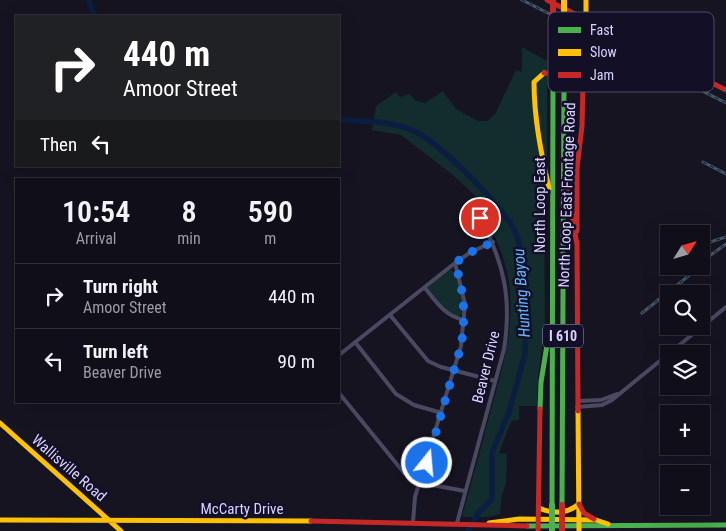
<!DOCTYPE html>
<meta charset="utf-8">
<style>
body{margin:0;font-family:"Roboto Condensed",sans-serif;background:#1e1d26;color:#f1f3f6;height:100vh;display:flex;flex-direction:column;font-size:19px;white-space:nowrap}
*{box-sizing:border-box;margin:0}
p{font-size:16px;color:#9c9ca2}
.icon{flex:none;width:28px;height:28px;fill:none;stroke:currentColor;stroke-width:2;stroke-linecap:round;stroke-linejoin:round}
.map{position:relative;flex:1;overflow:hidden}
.drawer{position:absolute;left:15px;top:178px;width:325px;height:225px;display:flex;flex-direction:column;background:#100f19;border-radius:0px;box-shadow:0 5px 20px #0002,0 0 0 1px #302f38}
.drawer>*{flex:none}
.hud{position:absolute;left:15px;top:15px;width:325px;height:152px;border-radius:0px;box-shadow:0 5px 20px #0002,0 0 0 1px #302f38;background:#202124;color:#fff;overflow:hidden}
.needle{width:32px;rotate:53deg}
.buttons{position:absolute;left:660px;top:225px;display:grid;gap:10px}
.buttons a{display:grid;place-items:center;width:50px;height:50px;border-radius:0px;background:#100f19;box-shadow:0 5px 20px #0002,0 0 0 1px #302f38;font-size:25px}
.pin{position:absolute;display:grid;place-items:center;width:42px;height:42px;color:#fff;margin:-21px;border:2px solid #fff;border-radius:50%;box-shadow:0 1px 5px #0007}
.me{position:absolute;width:55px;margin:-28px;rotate:17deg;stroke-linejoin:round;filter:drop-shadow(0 0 4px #0008)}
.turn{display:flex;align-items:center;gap:18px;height:105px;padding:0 25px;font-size:22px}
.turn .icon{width:65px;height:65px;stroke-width:2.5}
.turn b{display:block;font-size:35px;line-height:42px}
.then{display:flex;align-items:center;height:48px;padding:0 25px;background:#0003;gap:10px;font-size:19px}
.eta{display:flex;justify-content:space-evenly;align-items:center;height:85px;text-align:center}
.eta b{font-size:30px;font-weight:600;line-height:35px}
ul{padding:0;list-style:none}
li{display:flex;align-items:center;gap:15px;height:65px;padding:0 25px;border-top:1px solid #302f38}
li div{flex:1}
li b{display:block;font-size:19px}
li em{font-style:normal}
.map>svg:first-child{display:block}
</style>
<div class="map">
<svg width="726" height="531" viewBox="0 0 726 531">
<rect width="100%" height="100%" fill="#161421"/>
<path fill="#132c2d" d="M522,47L547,61V170L544,177L545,326L538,377L537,406H519V420L511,421L499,453L507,454L506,484L502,495L500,514L488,517H464L462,516C472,482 481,448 490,413C511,338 527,284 481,212L487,207L453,175L401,135L372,130L376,106L396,92L400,97L410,94L416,101L425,103L443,91L456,109L478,121H487L495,114L516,70L522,72Z
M449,270L456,272L462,295L463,314L458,317L445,310L427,288Z"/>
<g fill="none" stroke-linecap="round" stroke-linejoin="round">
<path stroke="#0b1e41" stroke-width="5.5" d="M88,0L95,16
M339,120C364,121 395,121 418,133C443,147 505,208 516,234C525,254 519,278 524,298L521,306L526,327L525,354L509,412L492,453V499L479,512L468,531"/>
<path stroke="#4a4962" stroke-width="4" d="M425,288C437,303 445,316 464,320
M390,315L428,361L441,367L495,381
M355,342L396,394L414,405L442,413
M339,355L455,263L471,252L493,242
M339,393L405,474L432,485L465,491
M578,401L601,400L617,394
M577,407L602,405L612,400L726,307
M413,522L415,497L461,346L465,304L455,263
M457,523L504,349C512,298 504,263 480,218"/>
<path stroke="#4caf50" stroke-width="5" d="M540,409L541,382L548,339
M552,505L553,85
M562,505L564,85
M527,526L726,525"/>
<path stroke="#ffc107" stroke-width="5" d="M586,0V19
M544,73L534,82C534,118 541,153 549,188
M578,411L579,531
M0,423L121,531
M539,508C553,514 567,514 579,504
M0,520L311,521
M489,523L519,519L596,520L608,524"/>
<path stroke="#c62828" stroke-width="5" d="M547,0L726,90
M544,73L576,74L583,83L582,126L577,168V231
M567,184L577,245
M577,242L578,411
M579,504L584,513L594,519
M311,521L527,526
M538,531L540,409"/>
<g stroke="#43596b" stroke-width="3">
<path id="rail" d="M522,0L726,103
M703,162L726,174
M701,245L726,237
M701,262L726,244
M642,313L701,266"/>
</g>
<use href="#rail" stroke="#130f26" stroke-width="1" stroke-dasharray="4" stroke-linecap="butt"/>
<path stroke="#4caf50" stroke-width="6" d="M552,505V531"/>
<path stroke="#ffc107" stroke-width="6" d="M564,0V85"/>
<path stroke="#c62828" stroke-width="6" d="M553,0V85
M562,505V531"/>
</g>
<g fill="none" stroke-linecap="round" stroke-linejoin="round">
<path stroke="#1a73e8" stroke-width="9" stroke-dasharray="0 16.2" d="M427,463L461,346C466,316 464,291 455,263L471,252L493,242L480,218"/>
</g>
<g text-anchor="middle" stroke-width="5" stroke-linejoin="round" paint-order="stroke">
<rect fill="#130f26" stroke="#9e99be" stroke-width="1" x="543" y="324.5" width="40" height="23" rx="4"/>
<g font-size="14" font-weight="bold" fill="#d9d4ff">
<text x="563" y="341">I 610</text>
</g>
<g font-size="15" fill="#d9d4ff" stroke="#130f26">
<text transform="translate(567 195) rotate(-88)" y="5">North Loop East Frontage Road</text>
<text transform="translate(540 205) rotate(-90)" y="5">North Loop East</text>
<text transform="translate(486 367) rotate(-76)" y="5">Beaver Drive</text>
<text transform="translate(69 468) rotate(41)" y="5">Wallisville Road</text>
<text x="242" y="514">McCarty Drive</text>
</g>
<g font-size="16" font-style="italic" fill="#62b6ff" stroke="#130f26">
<text transform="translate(521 293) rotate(-94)" y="6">Hunting Bayou</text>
</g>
</g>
<rect x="548" y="12" width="166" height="80" rx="8" fill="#130f26" stroke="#4e4a67" stroke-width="1"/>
<rect x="558" y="27" width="23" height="6" fill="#4caf50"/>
<rect x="558" y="49" width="23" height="7" fill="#ffc107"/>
<rect x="558" y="72" width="23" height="6" fill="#c62828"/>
<g font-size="14" fill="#d9d4ff">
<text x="590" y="35">Fast</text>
<text x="590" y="57">Slow</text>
<text x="590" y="80">Jam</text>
</g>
</svg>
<div class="buttons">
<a><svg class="needle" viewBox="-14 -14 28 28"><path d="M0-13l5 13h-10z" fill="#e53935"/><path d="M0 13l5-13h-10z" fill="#9c9ca2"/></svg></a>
<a><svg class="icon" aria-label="search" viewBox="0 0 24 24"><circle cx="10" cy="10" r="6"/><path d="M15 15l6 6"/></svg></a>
<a><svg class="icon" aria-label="layers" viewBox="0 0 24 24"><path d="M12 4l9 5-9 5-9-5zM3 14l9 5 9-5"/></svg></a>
<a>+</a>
<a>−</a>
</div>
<div class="pin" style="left:480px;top:218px;background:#d93025"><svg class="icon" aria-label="arrive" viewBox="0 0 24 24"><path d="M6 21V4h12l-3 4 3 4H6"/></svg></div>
<svg class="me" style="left:427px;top:463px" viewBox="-20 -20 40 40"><circle r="17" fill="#1a73e8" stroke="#fff" stroke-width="3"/><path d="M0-11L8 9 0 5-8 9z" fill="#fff"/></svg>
<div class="hud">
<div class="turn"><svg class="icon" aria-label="right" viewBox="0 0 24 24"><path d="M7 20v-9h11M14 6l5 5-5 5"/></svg><div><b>440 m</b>Amoor Street</div></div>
<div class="then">Then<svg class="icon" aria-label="left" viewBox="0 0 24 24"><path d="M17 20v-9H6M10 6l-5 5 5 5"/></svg></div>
</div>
<section class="drawer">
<div class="eta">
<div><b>10:54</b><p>Arrival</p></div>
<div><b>8</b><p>min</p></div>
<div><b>590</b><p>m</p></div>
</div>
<ul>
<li><svg class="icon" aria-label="right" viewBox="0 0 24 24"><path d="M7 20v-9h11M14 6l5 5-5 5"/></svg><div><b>Turn right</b><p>Amoor Street</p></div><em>440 m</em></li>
<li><svg class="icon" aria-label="left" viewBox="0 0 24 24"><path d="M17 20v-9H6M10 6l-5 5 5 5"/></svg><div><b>Turn left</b><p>Beaver Drive</p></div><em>90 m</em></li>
</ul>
</section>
</div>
